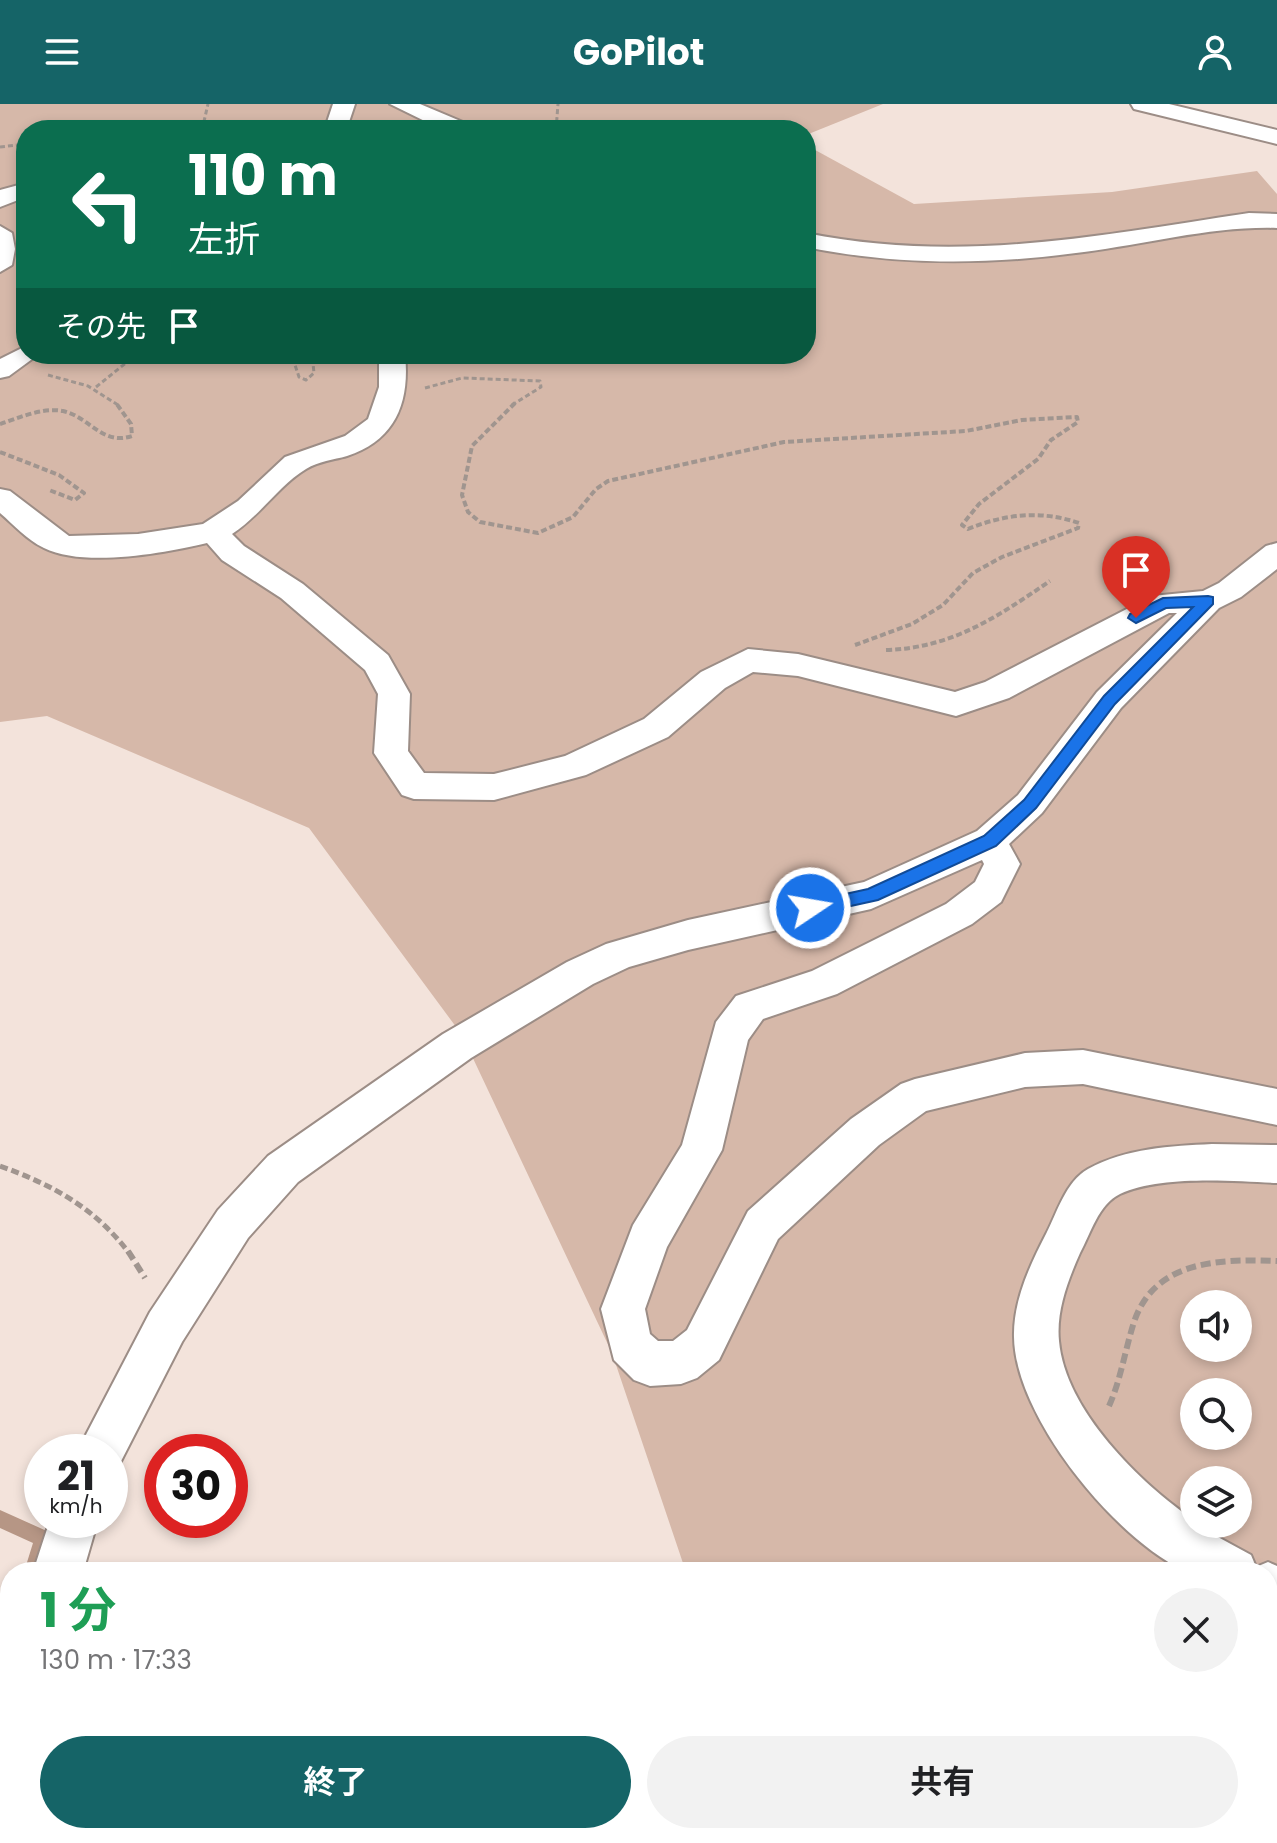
<!DOCTYPE html>
<html lang="ja">
<meta charset="utf-8">
<style>
body{margin:0;font-family:Poppins,"Noto Sans JP",sans-serif;background:#f2f2f2;color:#202124;height:100vh;display:flex;flex-direction:column;font-size:30px;white-space:nowrap}
*{box-sizing:border-box;margin:0}
p{font-size:26px;color:#757577}
.icon{flex:none;width:44px;height:44px;fill:none;stroke:currentColor;stroke-width:2;stroke-linecap:round;stroke-linejoin:round}
.map{position:relative;flex:1;overflow:hidden}
.sheet{position:absolute;left:0px;top:1458px;width:1278px;height:282px;display:flex;flex-direction:column;background:#fff;border-radius:32px 32px 0 0;box-shadow:0 4px 12px #0003}
.sheet>*{flex:none}
.hud{position:absolute;left:16px;top:16px;width:800px;height:244px;border-radius:32px;box-shadow:0 4px 12px #0003;background:#0b6e4f;color:#fff;overflow:hidden}
.buttons{position:absolute;left:1180px;top:1186px;display:grid;gap:16px}
.buttons a{display:grid;place-items:center;width:72px;height:72px;border-radius:50%;background:#fff;box-shadow:0 4px 12px #0003;font-size:40px}
.speed{position:absolute;left:24px;top:1330px;display:flex;gap:16px;font-size:40px;font-weight:700;text-align:center}
.speed>*{display:grid;place-content:center;width:104px;height:104px;border-radius:50%;background:#fff;box-shadow:0 4px 12px #0003;line-height:1}
.speed small{font-size:20px;font-weight:400}
.speed .limit{border:12px solid #d22;background:#fff;color:#111}
.pin{position:absolute;display:grid;place-items:center;width:68px;height:68px;color:#fff;margin:-82px -34px;border-radius:50% 50% 50% 0;rotate:-45deg;box-shadow:0 0 8px #0007}
.pin .icon{rotate:45deg}
.me{position:absolute;width:88px;margin:-44px;rotate:78deg;stroke-linejoin:round;filter:drop-shadow(0 0 6px #0008)}
.turn{display:flex;align-items:center;gap:28px;height:168px;padding:0 40px;font-size:36px}
.turn .icon{width:104px;height:104px;stroke-width:2.5}
.turn b{display:block;font-size:56px;line-height:68px}
.then{display:flex;align-items:center;height:76px;padding:0 40px;background:#0003;gap:16px;font-size:30px}
.round{display:grid;place-items:center;flex:none;width:84px;height:84px;border-radius:42px;background:#f2f2f2}
.headline{display:flex;align-items:center;justify-content:space-between;height:136px;padding:0 40px}
h1{font-size:48px;font-weight:700;line-height:60px;color:#1e9e55}
.primary-button{display:flex;gap:16px;margin-top:auto;padding:16px 40px}
.primary-button a{flex:1;height:92px;border-radius:48px;background:#156467;color:#fff;font-size:32px;font-weight:700;line-height:92px;text-align:center}
.primary-button a+a{background:#f2f2f2;color:#202124}
header{display:flex;justify-content:space-between;align-items:center;height:104px;padding:0 40px;background:#156467;color:#fff;font-size:36px;font-weight:700}
.map>svg:first-child{display:block}
</style>
<header><svg class="icon" aria-label="menu" viewBox="0 0 24 24"><path d="M4 6h16M4 12h16M4 18h16"/></svg>GoPilot<svg class="icon" aria-label="person" viewBox="0 0 24 24"><circle cx="12" cy="8" r="4"/><path d="M4 21q1-7 8-7t8 7"/></svg></header>
<div class="map">
<svg width="1277" height="1739" viewBox="0 0 1277 1739">
<rect width="100%" height="100%" fill="#f3e3db"/>
<path fill="#d6b8a9" fill-rule="evenodd" d="M0,0H883L806,31V26H26V250H806V41L914,100L1112,88L1257,67L1277,90V1739H991L977,1730H1268V1468H686L612,1249L462,931L309,724L47,612L0,618ZM1194,1200H1238V1244H1194ZM1194,1288H1238V1332H1194ZM1194,1376H1238V1420H1194Z"/>
<g fill="none" stroke-linecap="round" stroke-linejoin="round">
<path fill="#b69685" fill-rule="evenodd" d="M0,1406L49,1428L52,1434L42,1468H24L33,1439L0,1424Z
M147,1730H167L170,1739H150Z"/>
<g stroke="#9c8d86" stroke-width="4">
<path id="street" d="M333,0H355L349,18L351,26H329L327,18Z
M390,0H420L470,21L473,26H443Z
M1131,0H1169L1277,26V40L1134,5Z
M26,79V93L0,103V86Z
M1249,109L1277,110V124C1213,122 1148,140 1084,148C990,161 899,162 806,143V129C960,160 1097,132 1249,109Z
M0,122L12,129L15,145L12,161L0,168Z
M26,242V250H39L9,272L0,274V255Z
M379,250H405C410,298 396,336 347,352C333,356 319,357 306,365C278,382 260,412 232,430L244,442L303,480L388,551L410,590L408,647L424,669L494,670L565,652L644,615L701,568L748,545L798,550L955,588L985,578L1152,492L1203,487L1219,479L1266,442L1277,439V465L1241,493L1219,504L1121,604L1042,709L1009,740L1020,760L1001,798L972,820L837,890L763,915L748,936L722,1046L667,1143L645,1205L650,1230L658,1237H673L687,1226L748,1107L851,1015L901,980L915,975L1025,949L1083,946L1277,985V1021L1083,980L1025,983L926,1007L879,1041L778,1135L719,1256L697,1274L681,1280L650,1282L634,1276L614,1256L601,1205L633,1121L682,1041L716,918L736,892L812,867L946,800L975,778L984,760L982,756L871,805L688,846L629,863L593,880L471,954L298,1078L248,1134L182,1238L117,1365L110,1367V1348H77L150,1208L218,1106L268,1052L443,930L567,858L606,840L688,816L864,778L977,727L1018,691L1097,588L1177,509H1169L1009,594L956,612L798,572L753,568L725,584L668,633L586,671L494,696L414,695L402,691L374,649L378,590L365,566L281,494L222,456L207,439C165,449 84,464 44,444C27,436 14,421 0,409V385L10,387L69,432L138,430L203,420L238,397L285,353L345,332L368,315L379,283Z
M1212,1040L1277,1041V1079C1233,1077 1161,1071 1120,1090C1098,1101 1091,1129 1080,1149C1068,1176 1056,1207 1059,1237C1065,1306 1140,1379 1194,1416V1420L1251,1451L1256,1463L1268,1458L1277,1462V1512L1268,1508V1468C1248,1468 1199,1474 1183,1466C1114,1433 1015,1313 1014,1233C1013,1197 1030,1161 1046,1130C1057,1109 1066,1077 1088,1065C1126,1044 1171,1042 1212,1040Z
M50,1416H98L83,1468H33Z
M0,1599L10,1603V1659L0,1655Z
M21,1730H75V1739H21Z"/>
</g>
<path stroke="#a0958f" stroke-width="3" stroke-dasharray="5 3" stroke-linecap="butt" d="M202,26L208,0
M556,26L558,0
M0,43L26,40
M285,250L294,258L299,273L306,276L314,269L312,250
M48,271L88,282L118,301
M96,283L137,250
M425,284L462,274L540,277L541,283L512,301"/>
<path stroke="#a0958f" stroke-width="4" stroke-dasharray="6 3" stroke-linecap="butt" d="M515,299L472,342L462,391L468,408L480,418L538,429L573,413L596,385L608,377L784,338L966,327L1022,316L1077,313L1078,318L1051,336L1038,355L979,400L962,421L968,425C1005,410 1041,406 1079,419L1078,424L1002,453L973,469L943,501L912,520L855,541
M0,320C19,314 42,303 63,307C90,313 102,342 132,332L131,320L116,299
M0,348L59,371L84,389L75,396L49,386
M886,546C952,544 997,513 1050,477"/>
<path stroke="#a0958f" stroke-width="5" stroke-dasharray="8 4" stroke-linecap="butt" d="M0,1062C53,1081 95,1104 129,1149"/>
<path stroke="#a0958f" stroke-width="6" stroke-dasharray="10 5" stroke-linecap="butt" d="M128,1147L145,1174
M1109,1302C1121,1275 1125,1246 1134,1218C1155,1155 1222,1155 1277,1157
M250,1730L254,1739"/>
<use href="#street" fill="#fff" fill-rule="evenodd"/>
</g>
<path fill="#1a73e8" stroke="#114b97" stroke-width="2" d="M1208,492L1213,493V500L1115,600L1036,704L996,742L878,796L810,811L804,809V799L868,785L984,732L1024,696L1104,592L1193,503L1166,504L1136,519L1128,514L1130,510L1163,494Z"/>
</svg>
<div class="buttons">
<a><svg class="icon" aria-label="sound" viewBox="0 0 24 24"><path d="M4 9h4l5-4v14l-5-4H4zM17 9q2 3 0 6"/></svg></a>
<a><svg class="icon" aria-label="search" viewBox="0 0 24 24"><circle cx="10" cy="10" r="6"/><path d="M15 15l6 6"/></svg></a>
<a><svg class="icon" aria-label="layers" viewBox="0 0 24 24"><path d="M12 4l9 5-9 5-9-5zM3 14l9 5 9-5"/></svg></a>
</div>
<div class="speed"><div>21<small>km/h</small></div><div class="limit">30</div></div>
<div class="pin" style="left:1136px;top:514px;background:#d93025"><svg class="icon" aria-label="arrive" viewBox="0 0 24 24"><path d="M6 21V4h12l-3 4 3 4H6"/></svg></div>
<svg class="me" style="left:810px;top:804px" viewBox="-20 -20 40 40"><circle r="17" fill="#1a73e8" stroke="#fff" stroke-width="3"/><path d="M0-11L8 9 0 5-8 9z" fill="#fff"/></svg>
<div class="hud">
<div class="turn"><svg class="icon" aria-label="left" viewBox="0 0 24 24"><path d="M17 20v-9H6M10 6l-5 5 5 5"/></svg><div><b>110 m</b>左折</div></div>
<div class="then">その先<svg class="icon" aria-label="arrive" viewBox="0 0 24 24"><path d="M6 21V4h12l-3 4 3 4H6"/></svg></div>
</div>
<section class="sheet">
<div class="headline"><div><h1>1 分</h1><p>130 m · 17:33</p></div><a class="round"><svg class="icon" aria-label="close" viewBox="0 0 24 24"><path d="M6 6l12 12M18 6L6 18"/></svg></a></div>
<div class="primary-button"><a>終了</a><a>共有</a></div>
</section>
</div>
